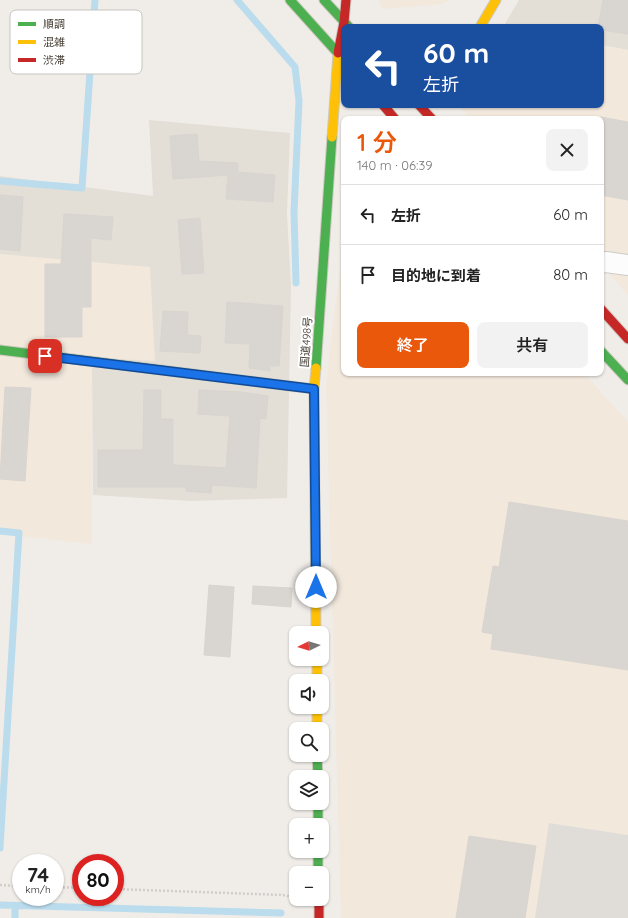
<!DOCTYPE html>
<html lang="ja">
<meta charset="utf-8">
<style>
body{margin:0;font-family:Quicksand,"Noto Sans JP",sans-serif;background:#f2f2f2;color:#222;height:100vh;display:flex;flex-direction:column;font-size:15px;white-space:nowrap}
*{box-sizing:border-box;margin:0}
p{font-size:13px;color:#767676}
.icon{flex:none;width:22px;height:22px;fill:none;stroke:currentColor;stroke-width:2;stroke-linecap:round;stroke-linejoin:round}
.map{position:relative;flex:1;overflow:hidden}
.drawer{position:absolute;left:341px;top:116px;width:263px;height:260px;display:flex;flex-direction:column;background:#fff;border-radius:8px;box-shadow:0 1px 3px #0004}
.drawer>*{flex:none}
.hud{position:absolute;left:341px;top:24px;width:263px;height:84px;border-radius:8px;box-shadow:0 1px 3px #0004;background:#1a4fa0;color:#fff;overflow:hidden}
.needle{width:26px;rotate:265deg}
.buttons{position:absolute;left:289px;top:626px;display:grid;gap:8px}
.buttons a{display:grid;place-items:center;width:40px;height:40px;border-radius:8px;background:#fff;box-shadow:0 1px 3px #0004;font-size:20px}
.speed{position:absolute;left:12px;top:854px;display:flex;gap:8px;font-size:20px;font-weight:700;text-align:center}
.speed>*{display:grid;place-content:center;width:52px;height:52px;border-radius:50%;background:#fff;box-shadow:0 1px 3px #0004;line-height:1}
.speed small{font-size:10px;font-weight:400}
.speed .limit{border:6px solid #d22;background:#fff;color:#111}
.pin{position:absolute;display:grid;place-items:center;width:34px;height:34px;color:#fff;margin:-17px;border-radius:8px;box-shadow:0 2px 6px #0006}
.me{position:absolute;width:44px;margin:-22px;rotate:0deg;stroke-linejoin:round;filter:drop-shadow(0 0 3px #0008)}
.turn{display:flex;align-items:center;gap:14px;height:84px;padding:0 16px;font-size:18px}
.turn .icon{width:52px;height:52px;stroke-width:2.5}
.turn b{display:block;font-size:28px;line-height:34px}
.round{display:grid;place-items:center;flex:none;width:42px;height:42px;border-radius:8px;background:#f2f2f2}
.head{display:flex;align-items:center;justify-content:space-between;height:68px;padding:0 16px}
h1{font-size:24px;font-weight:600;line-height:30px;color:#ea580c}
.action{display:flex;gap:8px;margin-top:auto;padding:8px 16px}
.action a{flex:1;height:46px;border-radius:8px;background:#ea580c;color:#fff;font-size:16px;font-weight:600;line-height:46px;text-align:center}
.action a+a{background:#f2f2f2;color:#222}
ul{padding:0;list-style:none}
li{display:flex;align-items:center;gap:12px;height:60px;padding:0 16px;border-top:1px solid #e0e0e0}
li div{flex:1}
li b{display:block;font-size:15px}
li em{font-style:normal}
.map>svg:first-child{display:block}
</style>
<div class="map">
<svg width="628" height="918" viewBox="0 0 628 918">
<rect width="100%" height="100%" fill="#f0ede9"/>
<path fill="#e3ded6" d="M519,0H628V50L601,45V27H503Z
M149,120L290,133L287,214L291,285L287,498L191,501L93,495L92,358L0,254V176L153,196Z"/>
<path fill="#f2e8dc" d="M379,0H451L442,4L382,9Z
M601,45L628,50V295L601,265V119H470L458,105H601Z
M344,252V373H584L628,422V835L550,823L535,918H341L326,387L335,304Z
M0,254L150,267L155,361L92,358V544L0,534Z"/>
<path fill="#e0dcd7" d="M549,823L628,835V918H535Z"/>
<g fill="none" stroke-linecap="round" stroke-linejoin="round">
<path stroke="#badced" stroke-width="7" d="M237,0L295,67L299,101L294,212L296,283
M0,181L82,188L95,0
M0,531L19,533L0,848
M0,905L281,913
M15,918V906"/>
</g>
<path fill="#d9d6d1" stroke="#d8d4cf" d="M603,0H628V34L601,30V27H598Z
M601,117L628,122V200L601,195Z
M197,134L199,161L238,163V172L275,175L273,202L226,199L228,175L173,179L170,136Z
M0,195L23,197L20,251L0,249Z
M64,214L113,217L111,240L91,238V307H82V337H45V264H61Z
M200,218L204,273L182,274L178,220Z
M227,302L283,306L279,366H270V371L249,368L250,344L225,343Z
M163,311L188,312L187,335L201,336L200,353L160,351Z
M5,387L31,388L25,481L0,479Z
M144,390H161V419H173V465L226,468L230,416L198,414L199,390L241,392L268,396L266,419L260,418L256,488L212,485L211,493L186,491V487H98V450H143Z
M509,502L628,521V670L491,649L493,634L482,632L493,566L499,567Z
M209,585L234,587L230,657L204,655Z
M253,586L292,588L291,607L252,604Z
M469,836L536,846L525,918H456Z"/>
<g fill="none" stroke-linecap="round" stroke-linejoin="round">
<g stroke="#cecbc7" stroke-width="22">
<path id="street" d="M601,263L606,262L628,265"/>
</g>
<g stroke="#cec9c0" stroke-width="11">
<path id="fast" d="M290,0L344,60
M324,0L349,27
M0,350L314,389
M601,351L628,380
M316,368L332,137
M317,755L318,777
M318,803V825
M318,851V873"/>
</g>
<g stroke="#cec9c0" stroke-width="11">
<path id="slow" d="M480,27L496,0
M332,137L338,53
M316,368L314,389L316,633
M317,659V681
M317,707V729"/>
</g>
<g stroke="#cec9c0" stroke-width="11">
<path id="jam" d="M338,53L344,22L346,0
M383,105L395,119
M419,105L432,119
M601,309L628,339
M319,899V918"/>
</g>
<path stroke="#d0cdca" stroke-width="2.5" stroke-dasharray="2 2" stroke-linecap="butt" d="M0,885L21,886
M55,887L81,888
M115,889L283,895L296,898"/>
<use href="#street" stroke="#fdfcfc" stroke-width="20"/>
<use href="#fast" stroke="#4caf50" stroke-width="9"/>
<use href="#slow" stroke="#ffc107" stroke-width="9"/>
<use href="#jam" stroke="#c62828" stroke-width="9"/>
</g>
<g fill="none" stroke-linecap="round" stroke-linejoin="round">
<g stroke="#114b97" stroke-width="10">
<path id="route" d="M45,356L314,389L316,587"/>
</g>
<use href="#route" stroke="#1a73e8" stroke-width="7"/>
</g>
<g text-anchor="middle" stroke-width="4" stroke-linejoin="round" paint-order="stroke">
<g font-size="11" fill="#453e35" stroke="#fff">
<text transform="translate(306 342) rotate(-86)" y="4">国道498号</text>
</g>
</g>
<rect x="10" y="10" width="132" height="64" rx="6" fill="#fff" stroke="#c7c5c2" stroke-width="1"/>
<rect x="18" y="22" width="18" height="4" fill="#4caf50"/>
<rect x="18" y="40" width="18" height="4" fill="#ffc107"/>
<rect x="18" y="58" width="18" height="4" fill="#c62828"/>
<g font-size="11" fill="#453e35">
<text x="43" y="28">順調</text>
<text x="43" y="46">混雑</text>
<text x="43" y="64">渋滞</text>
</g>
</svg>
<div class="buttons">
<a><svg class="needle" viewBox="-14 -14 28 28"><path d="M0-13l5 13h-10z" fill="#e53935"/><path d="M0 13l5-13h-10z" fill="#767676"/></svg></a>
<a><svg class="icon" aria-label="sound" viewBox="0 0 24 24"><path d="M4 9h4l5-4v14l-5-4H4zM17 9q2 3 0 6"/></svg></a>
<a><svg class="icon" aria-label="search" viewBox="0 0 24 24"><circle cx="10" cy="10" r="6"/><path d="M15 15l6 6"/></svg></a>
<a><svg class="icon" aria-label="layers" viewBox="0 0 24 24"><path d="M12 4l9 5-9 5-9-5zM3 14l9 5 9-5"/></svg></a>
<a>+</a>
<a>−</a>
</div>
<div class="speed"><div>74<small>km/h</small></div><div class="limit">80</div></div>
<div class="pin" style="left:45px;top:356px;background:#d93025"><svg class="icon" aria-label="arrive" viewBox="0 0 24 24"><path d="M6 21V4h12l-3 4 3 4H6"/></svg></div>
<svg class="me" style="left:316px;top:587px" viewBox="-20 -20 40 40"><circle r="19" fill="#fff"/><path d="M0-13L10 11 0 6-10 11z" fill="#1a73e8"/></svg>
<div class="hud">
<div class="turn"><svg class="icon" aria-label="left" viewBox="0 0 24 24"><path d="M17 20v-9H6M10 6l-5 5 5 5"/></svg><div><b>60 m</b>左折</div></div>
</div>
<section class="drawer">
<div class="head"><div><h1>1 分</h1><p>140 m · 06:39</p></div><a class="round"><svg class="icon" aria-label="close" viewBox="0 0 24 24"><path d="M6 6l12 12M18 6L6 18"/></svg></a></div>
<ul>
<li><svg class="icon" aria-label="left" viewBox="0 0 24 24"><path d="M17 20v-9H6M10 6l-5 5 5 5"/></svg><div><b>左折</b></div><em>60 m</em></li>
<li><svg class="icon" aria-label="arrive" viewBox="0 0 24 24"><path d="M6 21V4h12l-3 4 3 4H6"/></svg><div><b>目的地に到着</b></div><em>80 m</em></li>
</ul>
<div class="action"><a>終了</a><a>共有</a></div>
</section>
</div>
